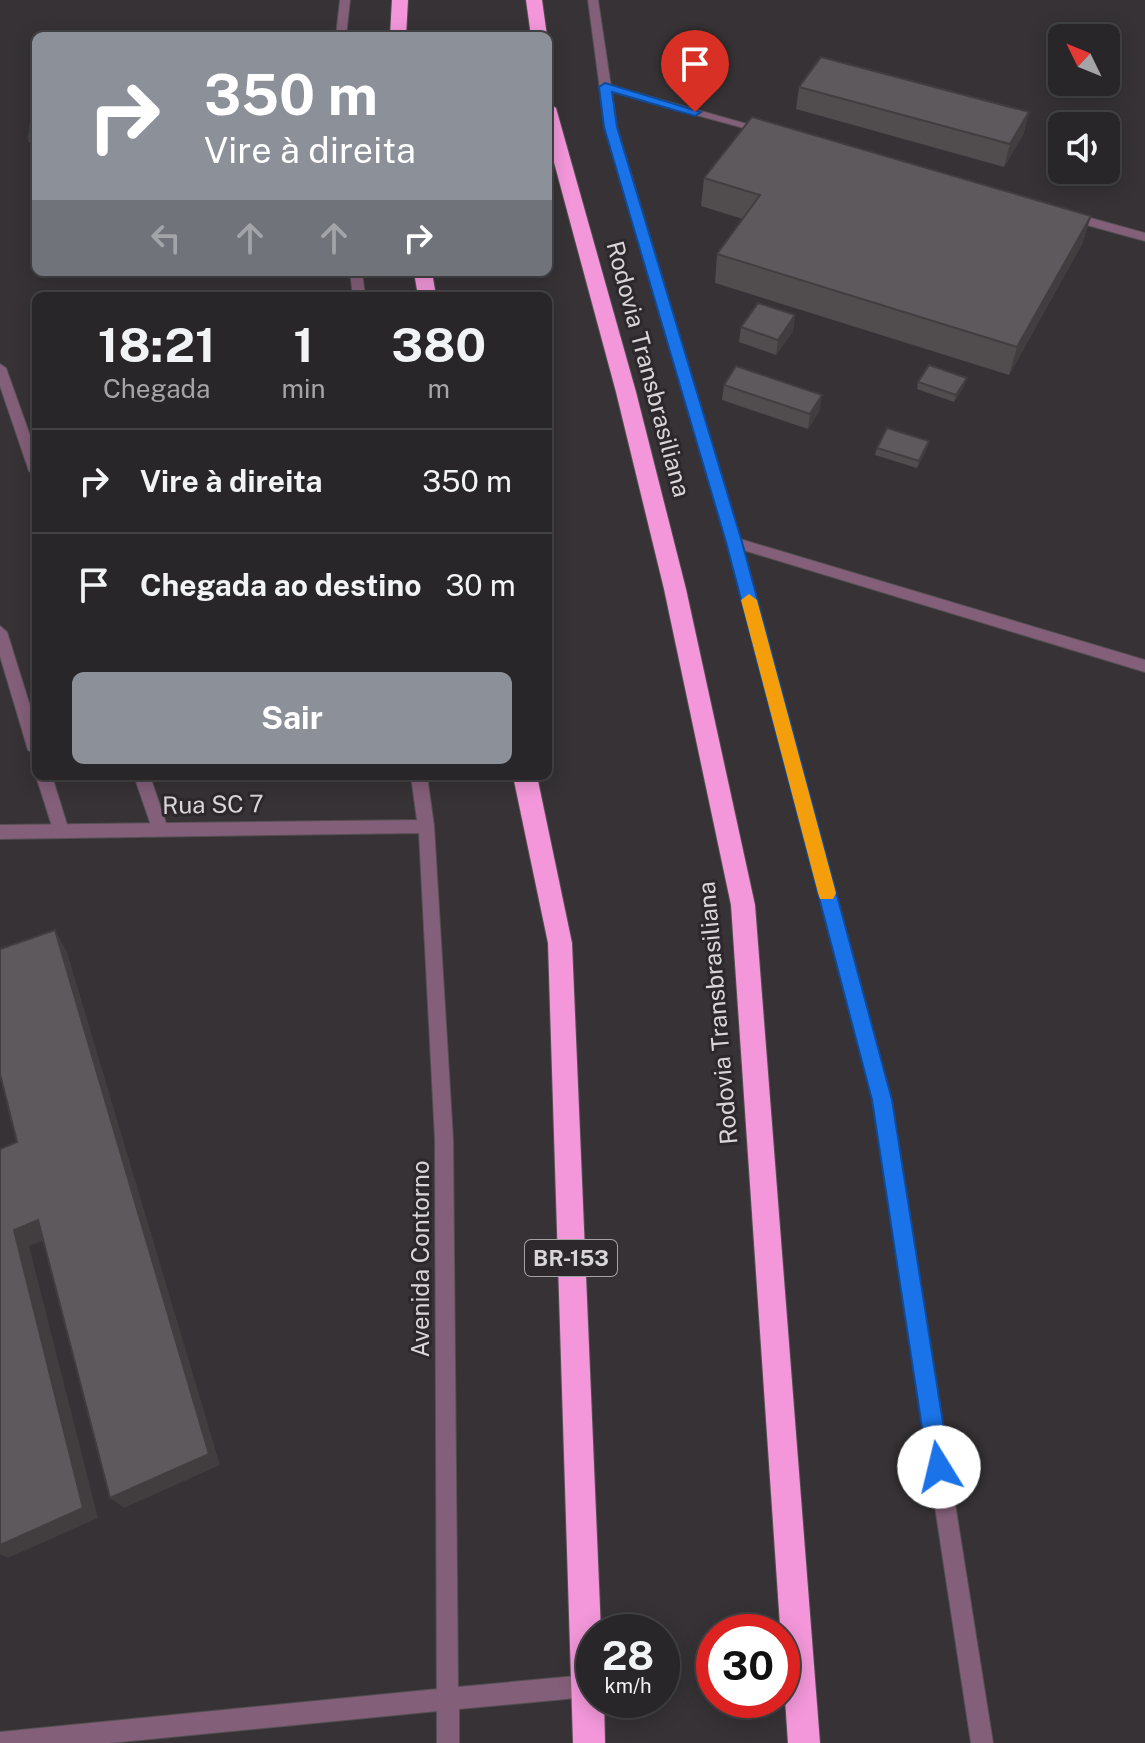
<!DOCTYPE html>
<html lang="pt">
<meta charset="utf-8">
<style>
body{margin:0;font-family:"Public Sans",sans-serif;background:#302e30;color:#f1f3f6;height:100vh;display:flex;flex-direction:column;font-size:30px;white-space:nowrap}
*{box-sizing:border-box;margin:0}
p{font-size:26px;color:#a5a5a8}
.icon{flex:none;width:44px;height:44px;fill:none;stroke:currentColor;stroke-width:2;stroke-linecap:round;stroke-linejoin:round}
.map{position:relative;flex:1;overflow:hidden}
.side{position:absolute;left:32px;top:292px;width:520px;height:488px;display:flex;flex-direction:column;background:#282628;border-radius:12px;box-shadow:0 4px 20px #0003,0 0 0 2px #444345}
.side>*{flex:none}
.hud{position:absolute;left:32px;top:32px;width:520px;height:244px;border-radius:12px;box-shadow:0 4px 20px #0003,0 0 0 2px #444345;background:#8c9099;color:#fff;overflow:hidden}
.needle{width:52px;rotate:313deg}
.buttons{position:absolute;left:1048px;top:24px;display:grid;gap:16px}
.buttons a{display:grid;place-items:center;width:72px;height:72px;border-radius:12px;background:#282628;box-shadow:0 4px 20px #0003,0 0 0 2px #444345;font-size:40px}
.speed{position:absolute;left:576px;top:1614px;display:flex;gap:16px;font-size:40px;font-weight:700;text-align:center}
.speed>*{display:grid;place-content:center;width:104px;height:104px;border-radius:50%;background:#282628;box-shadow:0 4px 20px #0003,0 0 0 2px #444345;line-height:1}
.speed small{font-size:20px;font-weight:400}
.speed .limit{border:12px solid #d22;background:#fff;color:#111}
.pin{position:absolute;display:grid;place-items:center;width:68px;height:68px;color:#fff;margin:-82px -34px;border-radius:50% 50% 50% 0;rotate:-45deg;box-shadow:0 0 8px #0007}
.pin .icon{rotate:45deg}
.me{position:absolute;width:88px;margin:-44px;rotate:351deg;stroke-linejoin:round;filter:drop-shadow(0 0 6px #0008)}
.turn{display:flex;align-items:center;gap:28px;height:168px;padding:0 40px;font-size:36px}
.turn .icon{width:104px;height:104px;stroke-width:2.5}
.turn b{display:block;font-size:56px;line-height:68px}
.lanes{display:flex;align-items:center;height:76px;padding:0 40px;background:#0003;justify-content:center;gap:40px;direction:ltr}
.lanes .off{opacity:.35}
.eta{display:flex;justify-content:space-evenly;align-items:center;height:136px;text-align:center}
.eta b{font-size:48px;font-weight:700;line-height:56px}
.primary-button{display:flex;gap:16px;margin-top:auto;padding:16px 40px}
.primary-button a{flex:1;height:92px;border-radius:12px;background:#8c9099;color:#fff;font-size:32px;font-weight:700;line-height:92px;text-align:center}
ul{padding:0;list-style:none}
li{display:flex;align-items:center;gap:24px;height:104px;padding:0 40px;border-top:2px solid #444345}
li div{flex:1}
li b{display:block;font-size:30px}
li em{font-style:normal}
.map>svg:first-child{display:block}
</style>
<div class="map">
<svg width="1145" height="1743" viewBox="0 0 1145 1743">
<rect width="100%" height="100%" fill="#363235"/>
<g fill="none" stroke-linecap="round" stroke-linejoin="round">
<g stroke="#535052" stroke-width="2">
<path id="service" d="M601,85H609L772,131L762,133L601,89Z
M1069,212L1145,233V241L1065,219V213Z
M448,1688L456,1691L459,1699L456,1707L448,1710L110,1743H0V1732Z"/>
</g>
<g stroke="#535052" stroke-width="2">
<path id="minor" d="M340,0H350L346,36H336Z
M588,0H598L617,127L740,539L1145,660V672L743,550L891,1100L993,1743H971L873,1100L727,542L605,127Z
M350,272H362L365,296H353Z
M411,776H427L434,826L453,1139L458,1687L587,1675L594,1678V1694L587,1697L459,1709V1743H437L435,1139L419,833L0,839V825L417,820Z"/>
</g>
<g stroke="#535052" stroke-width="2">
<path id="tertiary" d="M0,364L6,368L36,452V476L29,471L0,386Z
M0,626L7,632L36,725V756L28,750L0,656Z
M36,776H52L69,831L67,836H55Z
M134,776H150L168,829L166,834H154Z"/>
</g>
<g stroke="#535052" stroke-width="2">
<path id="motorway" d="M392,0H408L406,36H390Z
M526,0H542L547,36H531Z
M548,103L556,108L636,392L686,589L755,905L820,1743H788L731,905L664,589L616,392L548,140Z
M414,272H432L436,296H418Z
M513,776H537L572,943L601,1632H594V1700H604L605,1743H573L548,943Z"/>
</g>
<use href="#service" fill="#845f79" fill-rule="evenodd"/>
<use href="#minor" fill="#845f79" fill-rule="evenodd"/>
<use href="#tertiary" fill="#845f79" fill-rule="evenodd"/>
<use href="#motorway" fill="#f397da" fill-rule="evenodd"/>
</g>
<path fill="#514d4f" d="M799,87L1029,112L1023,135L1004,167L796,109Z
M36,111V160L28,138Z
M704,178L1091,216L1082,244L1009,375L715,283L717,254L743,219L701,206Z
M795,315L793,331L776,355L739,342L741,327Z
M918,382L964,386L954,402L917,389Z
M724,385L820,410L808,429L722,400Z
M929,441L927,448L917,468L875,455L877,448Z"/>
<path fill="#423e40" d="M1029,112L1023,135L1004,167L1010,144Z
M1091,216L1082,244L1009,375L1017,347Z
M795,315L793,331L776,355L778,340Z
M967,378L964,386L954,402L956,395Z
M822,395L820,410L808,429L810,414Z
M929,441L927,448L917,468L919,461Z
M55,930L67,952L220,1465L124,1508L110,1498Z
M38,1220L53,1237L29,1246L98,1518L8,1558L0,1554V1545L14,1230Z"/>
<path fill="#5e595c" stroke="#423e40" stroke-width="2" d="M821,57L1029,112L1010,144L799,87Z
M33,111H36V138H28Z
M752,117L1091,216L1017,347L717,254L760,195L704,178Z
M758,303L795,315L778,340L741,327Z
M929,365L967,378L956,395L918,382Z
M736,366L822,395L810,414L724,385Z
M887,428L929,441L919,461L877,448Z
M55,930L209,1454L110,1498L38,1220L14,1230L83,1508L0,1545V1149L17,1142L0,1074V949Z"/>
<path fill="#1a73e8" stroke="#114b97" stroke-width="2" d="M605,83L701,112L695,116L612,92L617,127L742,542L892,1100L950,1467L947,1475L939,1479L931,1475L928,1467L872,1100L726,542L604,127L599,87Z"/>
<path fill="#f59e0b" d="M749,594L757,600L836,893L833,899H820L818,893L741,600Z"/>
<g text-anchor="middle" stroke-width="6" stroke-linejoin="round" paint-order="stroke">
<rect fill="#2c282b" stroke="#a5a2a4" stroke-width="2" x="525" y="1240" width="92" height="36" rx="6"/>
<g font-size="22" font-weight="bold" fill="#d9d6d8">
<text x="571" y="1266">BR-153</text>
</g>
<g font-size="24" fill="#d9d6d8" stroke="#2c282b">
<text transform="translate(648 369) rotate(75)" y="8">Rodovia Transbrasiliana</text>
<text transform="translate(213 805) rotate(-1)" y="8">Rua SC 7</text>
<text transform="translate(718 1013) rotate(-95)" y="8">Rodovia Transbrasiliana</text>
<text transform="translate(421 1259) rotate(-90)" y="8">Avenida Contorno</text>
</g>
</g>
</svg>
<div class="buttons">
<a><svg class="needle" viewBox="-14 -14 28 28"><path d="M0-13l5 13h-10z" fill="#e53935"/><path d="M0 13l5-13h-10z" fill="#a5a5a8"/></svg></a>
<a><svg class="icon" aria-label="sound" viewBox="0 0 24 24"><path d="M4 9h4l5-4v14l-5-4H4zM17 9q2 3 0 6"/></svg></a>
</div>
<div class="speed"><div>28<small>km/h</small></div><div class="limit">30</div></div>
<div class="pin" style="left:695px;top:112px;background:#d93025"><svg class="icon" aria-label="arrive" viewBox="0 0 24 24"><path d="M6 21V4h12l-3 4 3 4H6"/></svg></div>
<svg class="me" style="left:939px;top:1467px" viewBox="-20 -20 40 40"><circle r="19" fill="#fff"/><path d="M0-13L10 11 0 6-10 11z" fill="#1a73e8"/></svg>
<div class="hud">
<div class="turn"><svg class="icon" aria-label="right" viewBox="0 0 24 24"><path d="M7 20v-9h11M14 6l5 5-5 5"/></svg><div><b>350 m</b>Vire à direita</div></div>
<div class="lanes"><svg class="icon off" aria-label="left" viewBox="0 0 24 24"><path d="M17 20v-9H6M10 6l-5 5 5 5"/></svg><svg class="icon off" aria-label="ahead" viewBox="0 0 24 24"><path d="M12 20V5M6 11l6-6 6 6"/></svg><svg class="icon off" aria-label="ahead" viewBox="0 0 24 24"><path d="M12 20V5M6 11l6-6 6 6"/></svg><svg class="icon" aria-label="right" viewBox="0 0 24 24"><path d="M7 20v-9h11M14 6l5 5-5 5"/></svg></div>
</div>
<section class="side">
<div class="eta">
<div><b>18:21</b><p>Chegada</p></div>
<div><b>1</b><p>min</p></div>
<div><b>380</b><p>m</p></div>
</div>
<ul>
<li><svg class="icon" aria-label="right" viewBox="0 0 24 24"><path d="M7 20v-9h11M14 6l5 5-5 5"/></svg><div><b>Vire à direita</b></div><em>350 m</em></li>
<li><svg class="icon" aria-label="arrive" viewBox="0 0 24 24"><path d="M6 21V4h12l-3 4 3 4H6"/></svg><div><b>Chegada ao destino</b></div><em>30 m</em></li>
</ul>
<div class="primary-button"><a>Sair</a></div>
</section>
</div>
